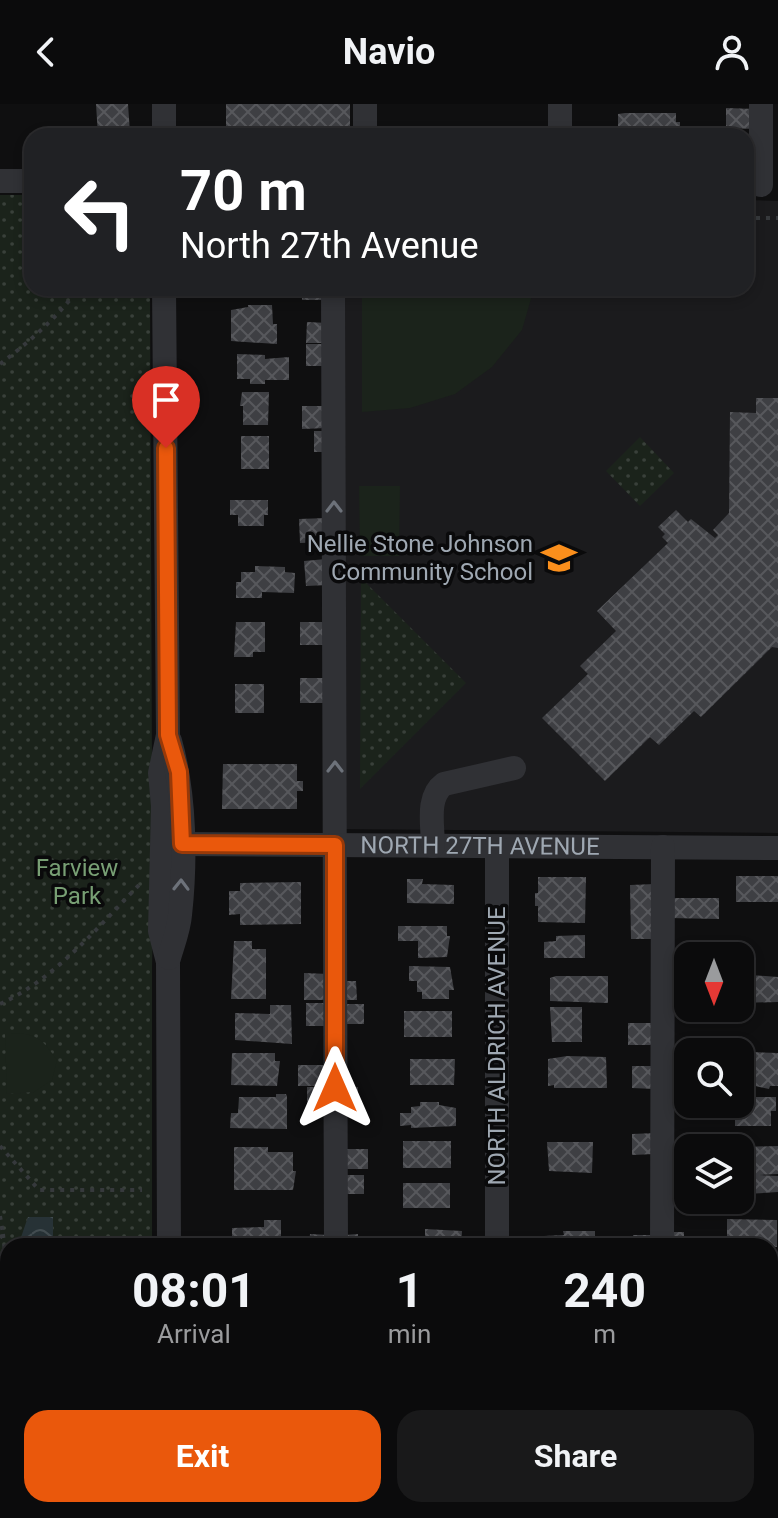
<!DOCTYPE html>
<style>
body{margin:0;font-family:Roboto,sans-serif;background:#19191a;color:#f1f3f6;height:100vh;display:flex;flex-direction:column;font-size:30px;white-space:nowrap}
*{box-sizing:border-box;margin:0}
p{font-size:26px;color:#9a9b9d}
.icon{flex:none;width:44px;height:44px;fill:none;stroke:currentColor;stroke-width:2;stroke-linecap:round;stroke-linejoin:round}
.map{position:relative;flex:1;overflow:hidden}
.panel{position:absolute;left:0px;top:1134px;width:778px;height:280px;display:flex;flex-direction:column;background:#0b0b0c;border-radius:24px 24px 0 0;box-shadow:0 4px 12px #0003,0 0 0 2px #2b2b2d}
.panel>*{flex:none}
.hud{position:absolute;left:24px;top:24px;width:730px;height:168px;border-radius:24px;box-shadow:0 4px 12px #0003,0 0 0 2px #2b2b2d;background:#202124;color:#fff;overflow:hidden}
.needle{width:52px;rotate:180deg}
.controls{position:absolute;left:674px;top:838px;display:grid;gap:16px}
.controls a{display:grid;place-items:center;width:80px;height:80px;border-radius:16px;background:#0b0b0c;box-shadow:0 4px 12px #0003,0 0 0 2px #2b2b2d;font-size:40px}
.pin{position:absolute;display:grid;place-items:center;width:68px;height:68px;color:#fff;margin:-82px -34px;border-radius:50% 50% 50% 0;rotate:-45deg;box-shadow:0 0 8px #0007}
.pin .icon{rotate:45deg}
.me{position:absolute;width:88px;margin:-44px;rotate:0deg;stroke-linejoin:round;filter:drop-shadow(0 0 6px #0008)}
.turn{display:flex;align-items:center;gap:28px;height:168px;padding:0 24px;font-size:36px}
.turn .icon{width:104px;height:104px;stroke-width:2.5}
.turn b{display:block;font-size:56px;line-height:68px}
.eta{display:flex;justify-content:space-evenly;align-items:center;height:136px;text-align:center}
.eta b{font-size:48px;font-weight:700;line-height:56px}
.button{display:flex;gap:16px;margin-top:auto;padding:16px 24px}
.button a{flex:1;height:92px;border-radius:24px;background:#ea580c;color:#fff;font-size:32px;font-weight:700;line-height:92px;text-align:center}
.button a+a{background:#19191a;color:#f1f3f6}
header{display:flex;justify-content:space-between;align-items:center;height:104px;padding:0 24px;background:#0b0b0c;font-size:36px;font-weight:700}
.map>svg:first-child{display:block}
</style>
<header><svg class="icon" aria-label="back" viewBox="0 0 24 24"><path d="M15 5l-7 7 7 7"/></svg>Navio<svg class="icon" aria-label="person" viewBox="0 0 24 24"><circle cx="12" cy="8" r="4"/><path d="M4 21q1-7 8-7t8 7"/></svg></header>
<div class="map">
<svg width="778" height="1414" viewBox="0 0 778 1414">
<defs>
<pattern id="park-dots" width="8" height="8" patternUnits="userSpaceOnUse" patternTransform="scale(2)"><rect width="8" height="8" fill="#1b231b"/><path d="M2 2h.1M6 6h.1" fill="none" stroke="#39403a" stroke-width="1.8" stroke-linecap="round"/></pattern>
<pattern id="water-waves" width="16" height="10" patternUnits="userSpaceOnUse" patternTransform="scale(2)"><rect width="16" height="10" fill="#273236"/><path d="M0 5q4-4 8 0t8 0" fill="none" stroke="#434d51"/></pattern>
<pattern id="building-cross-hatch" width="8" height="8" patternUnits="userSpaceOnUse" patternTransform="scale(2)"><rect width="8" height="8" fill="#3e3f43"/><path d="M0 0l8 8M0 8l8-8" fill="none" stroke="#57585c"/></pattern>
</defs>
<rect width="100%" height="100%" fill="#0f0f10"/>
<path fill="#1b1b1d" d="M746,96L778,97V729L339,725V184H746Z"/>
<path fill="url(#park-dots)" d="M0,91H32V184H150L152,669L156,692L152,863V1142H8V1379H0Z
M640,333L674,369L640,402L606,367Z
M361,474L466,579L360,685Z"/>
<path fill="#1b231b" d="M362,184H534L522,226L492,263L455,290L410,304L362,308Z
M359,382H400L399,452H360Z
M5,929C34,929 40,931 57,956L52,976L34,988L7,990Z"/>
<path fill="url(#water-waves)" d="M28,1113H53V1142H18Z"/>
<path fill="url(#building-cross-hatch)" d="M96,0H128L130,29L127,32H98Z
M226,0H350V32H226Z
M726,4L756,5V25L726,24Z
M625,9H676V18H680V27H675V32H618V10Z
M302,184H328V196H302Z
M248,201H272L273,220H277V240L231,237V206L248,203Z
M307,218L328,219L327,239H306Z
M306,240H328L327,262H306Z
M237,250L265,251V255L289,253V276H265V280H250V275H237Z
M242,288H269L268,321H243V302H240Z
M756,294H778V544L772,543L701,613L694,607L659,641L650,633L605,677L542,614L588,570L580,562L616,527L597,507L668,439L662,433L665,430L658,423L676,406L688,418L691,415L715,434L718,431L713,426L729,409L730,308L756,309Z
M302,302H327V324L302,325Z
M314,327H328V348H314Z
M241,332H269V365H241Z
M230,396H268V411H264V422H238V411H230Z
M326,414L327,438L300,439L299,415Z
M326,455L328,481L306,482L304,457Z
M255,462L285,463V468L295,469L294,489L262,488V494H236V478H241V468H255Z
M236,518H265V548H253V553H234Z
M300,518H326V541H300Z
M300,574H328V599H300Z
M235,580H264V609H235Z
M223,660H297V677H303V687H297V705H222Z
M736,772H778V798H736Z
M538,773H586L585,819L538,818V802H535V789H538Z
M407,775H423L422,780L454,781V800L407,799Z
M301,778V820L240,821V810L229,811V787H240V779Z
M655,780L656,835H631L630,781Z
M668,794H719V815L668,814Z
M398,822H447V832H450L447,853L418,854V837H398Z
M585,831V854H544V838L556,837V832Z
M234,837H252V845H266V895H231Z
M409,862L450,863L454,886H449V895H422V888H417V877H409Z
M304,869L329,870V896H304Z
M750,871L778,873V898L740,899V873Z
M556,872H608V899L550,897V874Z
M668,876H688V900H668Z
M343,877H356L357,896H344Z
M306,899H327V922H306Z
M344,900H364V920H344Z
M270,901H291L292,940L235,936V909L270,910Z
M550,903H582V938H552Z
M404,907H452V933H404Z
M628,919H651V941H628Z
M669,944H700V948H688V967H669Z
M752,948L778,949V982H770L769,985L751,981Z
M232,949H275V957H280L277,982L231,981Z
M567,952L606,953L607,984H554V981L548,982V955Z
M410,955H455L454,981H410Z
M298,961H329V982H298Z
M632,962H655V985L632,984Z
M307,983H329V1006H307Z
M342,983H358L357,1006H342Z
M276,990H286L287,993V1025L230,1024L231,1009H238L239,993H276Z
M740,993H776V1007H771V1022H735V1000H740Z
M420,998H439V1001L456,1004V1022L411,1024V1021L400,1022V1009H411V1003L420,1002Z
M655,1029V1050L632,1051V1030Z
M403,1037H451V1064H403Z
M547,1038H593L592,1069L549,1067Z
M778,1042V1070L759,1071L778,1072V1088L747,1090V1086H740V1043Z
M234,1043H268V1048H293V1067H296L293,1086H234Z
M345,1045H368V1065H345Z
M343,1071H364V1090H343Z
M671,1071H688V1085H670Z
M403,1079H450V1104H403Z
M727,1115L777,1116V1143L727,1142Z
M264,1116H281V1136L274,1135V1142H232V1124L264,1123Z
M425,1125L462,1127L461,1142H425Z
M563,1127H595V1142H544V1132L564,1131Z
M669,1128H684V1142H669Z
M310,1130L330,1131V1142H309Z
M358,1130V1142H344V1131Z
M633,1131H656V1142H633Z
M770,1170L778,1172L777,1201H770Z
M0,1205H8V1267H0Z
M770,1207H773L774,1239H770Z
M770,1259H778L776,1281H770Z
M770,1297H775V1324L770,1323Z
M770,1334L777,1335V1363H770Z"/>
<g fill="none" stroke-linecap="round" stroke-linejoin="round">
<path stroke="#36393c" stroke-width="4" stroke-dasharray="4 6" stroke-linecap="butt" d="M746,114H778
M0,260C29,238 57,214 79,184
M0,900C55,875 98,823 139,781
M0,1042L39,1086H142
M0,1112L3,1130L0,1134
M3,1130L8,1175
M0,1283L8,1288"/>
<g stroke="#303135" stroke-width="24">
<path d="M164,0V32"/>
<path d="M365,0V32"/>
<path d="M560,32V0"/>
<path d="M0,77H32"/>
<path d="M761,81V0"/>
<path d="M164,184L168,631L160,669L163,702L160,827L168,858L169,1142"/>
<path d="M333,184L336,1142"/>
<path id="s1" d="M182,740L778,744"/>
<path d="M433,742C433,722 426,693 444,680L514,664"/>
<path d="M497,743V1142"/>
<path d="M169,854C173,840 179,825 180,811C186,756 185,690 170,637"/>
<path d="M662,1142L663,743"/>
<path d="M0,1324H8"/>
<path d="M0,1395H8"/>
<path d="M770,1400H778"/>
<path d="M336,1406V1414"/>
<path d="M485,1406L496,1414"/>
<path d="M661,1406V1414"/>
<path d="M170,1414V1406"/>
</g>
</g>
<defs><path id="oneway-chevron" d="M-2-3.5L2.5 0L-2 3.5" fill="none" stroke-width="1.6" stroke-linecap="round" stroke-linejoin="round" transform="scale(2)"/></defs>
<g stroke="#6d727a">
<use href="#oneway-chevron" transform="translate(334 403) rotate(-90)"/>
<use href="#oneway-chevron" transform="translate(335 663) rotate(-90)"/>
<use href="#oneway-chevron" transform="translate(181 781) rotate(-89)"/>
</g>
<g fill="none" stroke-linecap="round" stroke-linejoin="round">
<g stroke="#983908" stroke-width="20">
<path id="route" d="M166,344L168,631L179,668L182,740L335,741V984"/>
</g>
<use href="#route" stroke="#ea580c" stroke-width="14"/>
</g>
<defs>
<g id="school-bare" transform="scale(2.76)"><path d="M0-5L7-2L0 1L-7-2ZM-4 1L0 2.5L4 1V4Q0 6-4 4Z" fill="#fb8f1c" stroke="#0a0a0b" stroke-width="2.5" paint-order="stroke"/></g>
</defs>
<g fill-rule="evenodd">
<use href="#school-bare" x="559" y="454"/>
</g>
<g text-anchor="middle" stroke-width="7" stroke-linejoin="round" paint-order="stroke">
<g font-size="24" fill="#9fa8b2" stroke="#0a0a0b" text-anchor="end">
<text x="533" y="448">Nellie Stone Johnson<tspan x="533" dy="28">Community School</tspan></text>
</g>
<g font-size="24" fill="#9fa8b2" stroke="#0a0a0b">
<text dy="8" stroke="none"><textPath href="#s1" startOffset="298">NORTH 27TH AVENUE</textPath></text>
<text transform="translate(497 942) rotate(-90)" y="8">NORTH ALDRICH AVENUE</text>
</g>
<g font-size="24" fill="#789f74" stroke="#0a0a0b">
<text x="77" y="772">Farview<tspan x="77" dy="28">Park</tspan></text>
</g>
</g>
</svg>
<div class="controls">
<a><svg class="needle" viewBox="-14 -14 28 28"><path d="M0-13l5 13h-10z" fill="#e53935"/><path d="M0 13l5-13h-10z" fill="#9a9b9d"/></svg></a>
<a><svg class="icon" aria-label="search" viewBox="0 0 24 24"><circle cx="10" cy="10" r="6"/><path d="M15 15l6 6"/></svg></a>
<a><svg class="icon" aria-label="layers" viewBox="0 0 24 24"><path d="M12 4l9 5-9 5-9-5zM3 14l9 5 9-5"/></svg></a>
</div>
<div class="pin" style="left:166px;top:344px;background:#d93025"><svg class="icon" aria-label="arrive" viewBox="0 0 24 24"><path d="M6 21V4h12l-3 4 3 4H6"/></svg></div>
<svg class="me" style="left:335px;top:984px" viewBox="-20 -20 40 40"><path d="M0-17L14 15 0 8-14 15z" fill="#ea580c" stroke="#fff" stroke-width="4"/></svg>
<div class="hud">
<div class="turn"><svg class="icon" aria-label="left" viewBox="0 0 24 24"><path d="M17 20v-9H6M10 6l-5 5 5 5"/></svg><div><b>70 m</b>North 27th Avenue</div></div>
</div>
<section class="panel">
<div class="eta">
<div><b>08:01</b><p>Arrival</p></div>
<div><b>1</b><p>min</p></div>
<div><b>240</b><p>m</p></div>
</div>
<div class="button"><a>Exit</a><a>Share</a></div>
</section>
</div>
